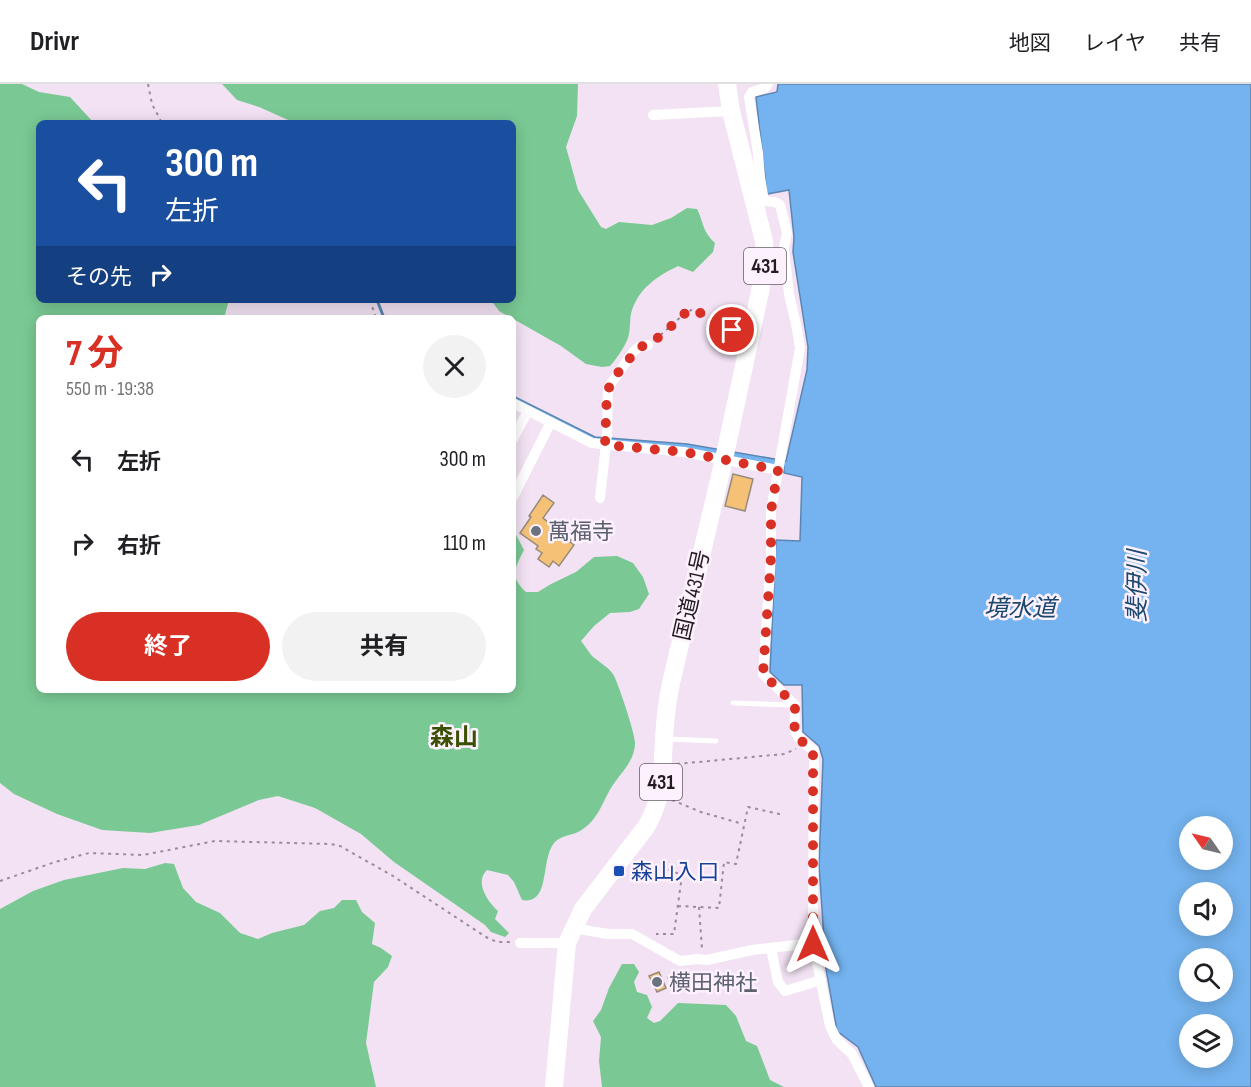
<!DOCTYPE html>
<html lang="ja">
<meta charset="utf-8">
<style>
body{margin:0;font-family:"Sofia Sans Condensed","Noto Sans JP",sans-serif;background:#f2f2f2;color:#202124;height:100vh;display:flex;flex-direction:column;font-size:22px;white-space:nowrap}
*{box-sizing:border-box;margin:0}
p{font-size:20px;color:#757577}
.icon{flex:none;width:33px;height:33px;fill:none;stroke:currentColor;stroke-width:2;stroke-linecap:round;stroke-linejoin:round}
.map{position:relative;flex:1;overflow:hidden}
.sheet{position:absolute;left:36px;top:231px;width:480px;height:378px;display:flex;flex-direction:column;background:#fff;border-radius:9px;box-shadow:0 3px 15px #0003}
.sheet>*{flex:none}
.hud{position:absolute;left:36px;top:36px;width:480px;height:183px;border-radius:9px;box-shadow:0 3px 15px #0003;background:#1a4fa0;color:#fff;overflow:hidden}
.needle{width:39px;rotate:304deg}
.tools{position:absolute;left:1179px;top:732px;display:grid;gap:12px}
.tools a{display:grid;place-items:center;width:54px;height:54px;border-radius:50%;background:#fff;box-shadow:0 3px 15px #0003;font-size:30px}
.pin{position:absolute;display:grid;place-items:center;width:51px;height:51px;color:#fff;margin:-26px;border:3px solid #fff;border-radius:50%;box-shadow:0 2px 6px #0007}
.me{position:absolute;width:66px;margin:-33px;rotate:0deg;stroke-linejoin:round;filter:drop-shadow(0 0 4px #0008)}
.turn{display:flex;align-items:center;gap:21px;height:126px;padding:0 30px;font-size:27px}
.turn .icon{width:78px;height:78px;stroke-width:2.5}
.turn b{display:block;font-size:42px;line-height:51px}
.then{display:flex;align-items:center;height:57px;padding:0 30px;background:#0003;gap:12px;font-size:22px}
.round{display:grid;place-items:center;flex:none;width:63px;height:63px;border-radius:32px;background:#f2f2f2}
.summary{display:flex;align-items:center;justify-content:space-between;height:102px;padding:0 30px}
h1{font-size:36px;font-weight:700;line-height:45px;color:#d93025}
.button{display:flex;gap:12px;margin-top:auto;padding:12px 30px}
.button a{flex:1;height:69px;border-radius:36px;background:#d93025;color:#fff;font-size:24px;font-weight:700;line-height:69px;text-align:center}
.button a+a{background:#f2f2f2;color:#202124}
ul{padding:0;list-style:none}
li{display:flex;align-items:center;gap:18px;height:84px;padding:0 30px}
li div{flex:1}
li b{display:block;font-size:22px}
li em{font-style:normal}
header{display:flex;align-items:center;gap:36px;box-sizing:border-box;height:84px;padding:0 30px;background:#fff;border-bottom:2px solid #e0e0e0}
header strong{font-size:28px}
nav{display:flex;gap:33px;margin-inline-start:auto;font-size:21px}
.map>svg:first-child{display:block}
</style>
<header>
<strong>Drivr</strong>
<nav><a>地図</a><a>レイヤ</a><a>共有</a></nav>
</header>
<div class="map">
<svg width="1251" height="1003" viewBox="0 0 1251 1003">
<rect width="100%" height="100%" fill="#f2e2f3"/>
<path fill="#7ac994" d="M0,0H22L39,8L70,13L94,39H39V216H229L224,234H39V606H513V445L524,466C515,484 509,492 526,508H538L551,500L576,488L594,473L617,472L633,479L643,493L649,510L639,525L630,528L610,529L594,542L581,557C585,562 588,567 592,572C599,578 608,583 613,590C618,598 636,652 635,660C634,679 620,689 611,704C602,719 598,735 583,745C574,752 562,750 554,759C540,777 551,821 522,816L514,798L508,791L487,786C474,798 488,818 498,827L495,835L509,849L505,853L491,848L485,841L394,778L361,750L315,724L278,712L259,716L199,741L150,749L102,746L57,730L14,710L0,699Z
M222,0H578L577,32L566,63L578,106L601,143L606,145L619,138L652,141L671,134L687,124L697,125C704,139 702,147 715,159L713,168L693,188L678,182C658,192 640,203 632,226C629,235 631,245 628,254C624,264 617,274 610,282L602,283L586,280L561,262L499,227L491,216H513V39H295L259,23L237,16Z
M165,779L174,780L183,804L196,818L220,829L240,849L258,855L272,849L304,841L320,827L334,824L342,816H356L362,828L375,839L372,860L381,864L392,872L388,883L374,898L366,959L376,1003H0V825L33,807L64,796L123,784L145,785Z
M622,880H634L639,888L634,898L637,908L647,911L652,923L647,934L654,939L660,937L678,919L726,921L736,932L746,957L757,962L770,996L784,1003H602L599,977L601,953L593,937L601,926L609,904Z"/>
<path fill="#74b3ef" stroke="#5c86b2" stroke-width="1.5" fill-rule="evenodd" d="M778,0H1251V1003H876L858,963L837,947L826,885L819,781L823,675L819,662L803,648L802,601H784L770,588L776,456L800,457L802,393L784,389V383L595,357L513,315V312L595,353L687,360L786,377L807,286L808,263L793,168L794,153L789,106L767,110L756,13L777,8ZM1190,742H1222V776H1190ZM1190,808H1222V842H1190ZM1190,874H1222V908H1190ZM1190,940H1222V974H1190Z"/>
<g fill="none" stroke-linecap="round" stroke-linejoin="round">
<path stroke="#5c86b2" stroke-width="3" d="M377,216L384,234"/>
</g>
<path fill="#f4c177" stroke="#978b7b" stroke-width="1.5" d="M733,390L753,395L745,427L725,422Z
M543,411L554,419L543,434L571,456L570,458L574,461L559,482L553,477L549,483L538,475L542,469L536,465L538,462L520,449L531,433L529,432Z
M659,888L666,904L657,908L649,892Z"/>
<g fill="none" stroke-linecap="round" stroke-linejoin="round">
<path stroke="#988c98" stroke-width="2" stroke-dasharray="3 4.5" stroke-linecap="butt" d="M148,0L152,20L162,39
M370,216L376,234
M655,256L684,230L693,225L737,249
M677,680L784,670L796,665
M672,716L701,728L743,740
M640,775L682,791L674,850H656
M0,797L55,778L89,769L143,771L215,757L331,760L340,762L393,792L486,853L497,858H510
M678,822L719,824L724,778L736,780L748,723L784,731
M699,823L702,865
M667,894L681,888"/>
<path stroke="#fff" stroke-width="5" d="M733,619L792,621
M667,655L716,657"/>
<path stroke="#fff" stroke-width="10" d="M653,31L731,27
M760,93L764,117L775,118L780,121L787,149L784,164L789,210L797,245L800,264L771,427V473L763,590L795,621C795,650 790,648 814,667L813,859L830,942L837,956L852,970L869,1003
M754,94L760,93L758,69L749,13L752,8L765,4L768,0
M513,319L592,359L684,368L778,386
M513,355L528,327
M513,413L551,338
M600,414L607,351L608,304L633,268L639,263L648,261
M573,844L608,850H632L680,877L697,875L707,876L752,866L813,859
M520,859H567
M771,864L778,898L785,907L821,896"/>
<path stroke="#fff" stroke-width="18" d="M554,1003L567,859L583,825L646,743C663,715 662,687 664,655C665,636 667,618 671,599L724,375L761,203L765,179L764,157L731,27L727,0"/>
</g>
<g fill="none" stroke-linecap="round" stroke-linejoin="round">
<path stroke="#d93025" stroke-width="10" stroke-dasharray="0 18" d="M732,246L693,225L684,230L663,250L648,261L639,263L613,295L607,308L605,361L684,368L778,386L771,427V473L763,590L795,621C795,650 790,648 813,667V860"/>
</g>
<g fill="#6b7280" stroke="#fef1fe" stroke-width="2">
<circle cx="536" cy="447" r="6"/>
<circle cx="657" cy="898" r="6"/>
</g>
<rect fill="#1a4fb4" stroke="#fef1fe" stroke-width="2" x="613" y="781" width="12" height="12" rx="3"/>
<g text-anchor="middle" stroke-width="5" stroke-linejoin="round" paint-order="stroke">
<g fill="#fef1fe" stroke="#655d65" stroke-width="1.5">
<rect x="744" y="164" width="42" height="36" rx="4.5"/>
<rect x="640" y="680" width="42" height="36" rx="4.5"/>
</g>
<g font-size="21" font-weight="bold" fill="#231d23">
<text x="765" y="189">431</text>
<text x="661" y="705">431</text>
</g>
<g font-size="22" fill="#5b616d" stroke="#fef1fe" text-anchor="start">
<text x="548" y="455">萬福寺</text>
<text x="669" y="906">横田神社</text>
</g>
<g font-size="22" fill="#231d23" stroke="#fef1fe">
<text transform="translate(691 511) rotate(-77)" y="8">国道431号</text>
</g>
<g font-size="22" fill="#164399" stroke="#fef1fe" text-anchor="start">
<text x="631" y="795">森山入口</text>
</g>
<g font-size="24" font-style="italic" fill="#1a476e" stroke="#fef1fe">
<text transform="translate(1137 502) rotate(-90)" y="8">斐伊川</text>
<text x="1020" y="532">境水道</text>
</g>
<g font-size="24" font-weight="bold" fill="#3b4f00" stroke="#fef1fe">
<text x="454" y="661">森山</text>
</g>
</g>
</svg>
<div class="tools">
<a><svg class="needle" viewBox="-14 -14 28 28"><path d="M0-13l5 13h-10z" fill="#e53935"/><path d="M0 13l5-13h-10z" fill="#757577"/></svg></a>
<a><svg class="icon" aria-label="sound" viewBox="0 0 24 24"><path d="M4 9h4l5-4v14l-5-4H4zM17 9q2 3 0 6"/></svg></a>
<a><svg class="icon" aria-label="search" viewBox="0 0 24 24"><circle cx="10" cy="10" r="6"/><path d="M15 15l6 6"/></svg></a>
<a><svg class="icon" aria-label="layers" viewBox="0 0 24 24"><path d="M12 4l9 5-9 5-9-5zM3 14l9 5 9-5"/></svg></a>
</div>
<div class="pin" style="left:732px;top:246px;background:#d93025"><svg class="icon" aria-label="arrive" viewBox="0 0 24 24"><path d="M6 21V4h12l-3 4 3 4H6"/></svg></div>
<svg class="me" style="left:813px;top:860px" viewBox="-20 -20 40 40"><path d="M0-17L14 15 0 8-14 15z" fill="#d93025" stroke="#fff" stroke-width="4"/></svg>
<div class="hud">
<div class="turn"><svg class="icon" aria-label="left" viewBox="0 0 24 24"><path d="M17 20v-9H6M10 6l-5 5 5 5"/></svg><div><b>300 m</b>左折</div></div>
<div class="then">その先<svg class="icon" aria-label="right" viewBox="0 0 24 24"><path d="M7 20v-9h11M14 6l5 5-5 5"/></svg></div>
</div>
<section class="sheet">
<div class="summary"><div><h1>7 分</h1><p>550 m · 19:38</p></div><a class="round"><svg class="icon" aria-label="close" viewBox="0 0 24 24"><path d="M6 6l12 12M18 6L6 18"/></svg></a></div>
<ul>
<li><svg class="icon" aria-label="left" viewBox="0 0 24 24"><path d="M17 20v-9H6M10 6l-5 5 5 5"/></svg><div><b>左折</b></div><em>300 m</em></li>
<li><svg class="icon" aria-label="right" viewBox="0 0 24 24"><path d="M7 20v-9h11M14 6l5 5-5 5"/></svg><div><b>右折</b></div><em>110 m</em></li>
</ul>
<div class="button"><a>終了</a><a>共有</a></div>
</section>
</div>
